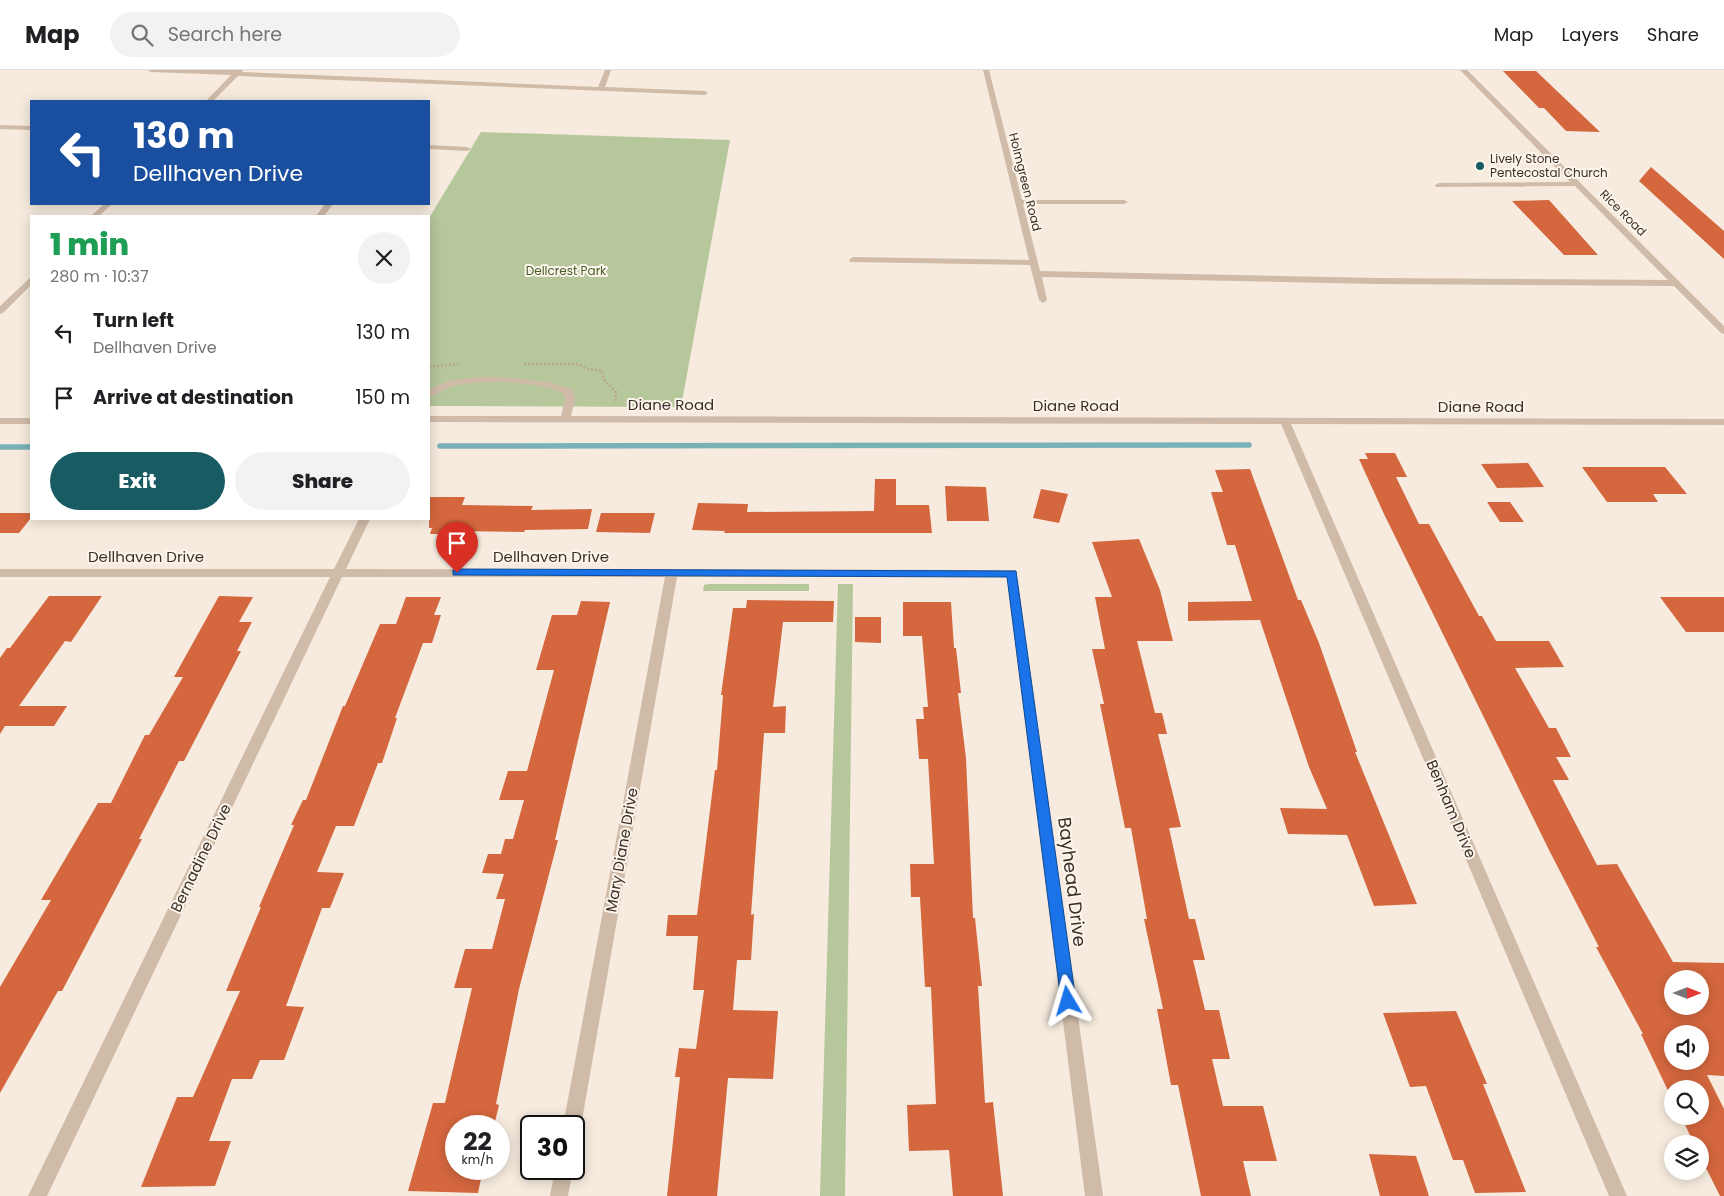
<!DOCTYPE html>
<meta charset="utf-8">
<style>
body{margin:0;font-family:Poppins,sans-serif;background:#f2f2f2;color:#202124;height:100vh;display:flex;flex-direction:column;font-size:19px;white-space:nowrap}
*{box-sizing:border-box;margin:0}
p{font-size:16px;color:#757577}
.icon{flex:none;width:28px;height:28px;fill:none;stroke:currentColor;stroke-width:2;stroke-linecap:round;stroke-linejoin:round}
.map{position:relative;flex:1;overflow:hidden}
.drawer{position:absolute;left:30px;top:145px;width:400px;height:305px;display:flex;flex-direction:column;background:#fff;border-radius:0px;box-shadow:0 2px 12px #0003}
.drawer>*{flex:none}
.hud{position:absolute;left:30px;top:30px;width:400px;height:105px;border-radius:0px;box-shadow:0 2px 12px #0003;background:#1a4fa0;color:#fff;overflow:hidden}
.needle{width:32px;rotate:90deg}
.controls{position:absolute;left:1664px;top:900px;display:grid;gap:10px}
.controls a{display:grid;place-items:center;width:45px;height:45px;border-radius:50%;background:#fff;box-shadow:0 2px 12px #0003;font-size:25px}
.speed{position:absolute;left:445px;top:1045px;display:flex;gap:10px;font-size:25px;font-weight:700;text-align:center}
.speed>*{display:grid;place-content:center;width:65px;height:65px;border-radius:50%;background:#fff;box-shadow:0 2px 12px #0003;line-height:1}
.speed small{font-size:12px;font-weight:400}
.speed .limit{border:2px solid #111;border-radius:8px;background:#fff;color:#111}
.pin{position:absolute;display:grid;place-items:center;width:42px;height:42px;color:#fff;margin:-51px -21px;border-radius:50% 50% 50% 0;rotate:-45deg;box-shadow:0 0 5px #0007}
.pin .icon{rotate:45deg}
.me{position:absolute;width:55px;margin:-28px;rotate:353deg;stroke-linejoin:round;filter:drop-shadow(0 0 4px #0008)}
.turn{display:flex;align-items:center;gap:18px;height:105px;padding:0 20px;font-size:22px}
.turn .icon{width:65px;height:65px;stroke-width:2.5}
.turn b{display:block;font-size:35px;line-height:42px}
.round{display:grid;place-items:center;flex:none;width:52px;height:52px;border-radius:26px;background:#f2f2f2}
.overview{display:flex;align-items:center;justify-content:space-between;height:85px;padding:0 20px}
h1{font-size:30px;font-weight:800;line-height:38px;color:#1e9e55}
.cta{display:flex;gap:10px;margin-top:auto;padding:10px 20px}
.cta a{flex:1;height:58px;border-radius:30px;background:#195b63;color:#fff;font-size:20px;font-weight:800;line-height:58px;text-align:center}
.cta a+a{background:#f2f2f2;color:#202124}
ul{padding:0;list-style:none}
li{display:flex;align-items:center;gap:15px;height:65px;padding:0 20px}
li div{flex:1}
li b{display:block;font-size:19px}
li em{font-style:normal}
header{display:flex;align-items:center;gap:30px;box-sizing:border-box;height:70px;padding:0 25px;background:#fff;border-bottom:1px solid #e0e0e0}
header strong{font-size:24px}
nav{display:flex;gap:28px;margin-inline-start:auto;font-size:18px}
.search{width:350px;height:45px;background:#f2f2f2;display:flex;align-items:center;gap:12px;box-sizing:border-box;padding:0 18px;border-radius:28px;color:#757577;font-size:19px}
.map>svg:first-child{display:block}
</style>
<header>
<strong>Map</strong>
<div class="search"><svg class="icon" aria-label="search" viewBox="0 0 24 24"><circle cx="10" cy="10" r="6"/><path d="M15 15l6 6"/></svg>Search here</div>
<nav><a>Map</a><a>Layers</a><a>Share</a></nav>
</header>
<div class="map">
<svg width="1724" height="1126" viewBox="0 0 1724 1126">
<rect width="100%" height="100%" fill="#f6ebde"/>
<path fill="#b7c79c" d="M481,62L730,70L681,337L429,336V148Z
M709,514H809V521H703L704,515Z
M838,514H853L845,1126H820Z"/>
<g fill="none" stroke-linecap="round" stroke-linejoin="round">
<path stroke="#79b2b6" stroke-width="5.5" d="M440,376L1249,375
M0,377H31"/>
</g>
<path fill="#d4673e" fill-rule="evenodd" d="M1503,1H1536L1600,62L1566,61L1544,38H1539Z
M1651,97L1724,161V189L1639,111Z
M1549,130L1598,185H1564L1512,131Z
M1365,383H1395L1407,407H1396L1419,454H1429L1479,546H1482L1496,571H1549L1564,597L1515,598L1549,658H1556L1571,687H1556L1569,710H1553L1597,795L1617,794L1673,892L1724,893V1006L1707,1005L1724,1039V1126H1720L1700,1086V1074H1694L1681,1046H1700V1019H1672V1029L1641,964H1643L1596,877H1599L1549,780L1384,444L1359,389H1368ZM1672,909H1700V936H1672ZM1672,964H1700V991H1672Z
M1528,393L1544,417L1497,418L1481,394Z
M1582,397H1665L1687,424H1653L1658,432H1607Z
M1250,399L1298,530H1301L1319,573L1357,682H1355L1417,834L1374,836L1347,765L1288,764L1280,738L1327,739L1309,697L1260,550L1188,551V532L1252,531L1235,475H1227L1211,422H1223L1215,400Z
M875,409H896V435H929L932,463H724L725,461L692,460L698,433L748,434L747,442L874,441Z
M945,416L986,417L989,451H947Z
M1041,419L1068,424L1059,453L1033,448Z
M429,427H465L462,435L533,436L531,440L592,439L588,459L525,460L524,462L453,461L451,464H430L432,458H429Z
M1487,432H1510L1524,452H1500Z
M0,443H31V448L19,463H0Z
M601,443H655L650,463L596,462Z
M1139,469L1160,520L1173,571H1137L1155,643H1162L1167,664H1158L1181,757L1169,758L1189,849H1195L1205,890H1193L1205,940H1219L1230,989H1212L1223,1036H1263L1277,1091H1243L1251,1126H1201L1178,1015H1171L1157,939H1163L1144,849H1147L1131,758H1125L1100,634H1104L1092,579H1105L1095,527H1112L1092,472Z
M49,526H102L71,572L65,571L19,636H67L54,656H5L0,664V588L7,578H10Z
M219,526L253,527L239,552H252L237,581H241L184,691H179L139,769H142L62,921H58L0,1023V917L51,830H41L98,733H111L145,665H149L183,607H174Z
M406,527H441L434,545H441L432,573H423L395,648H397L382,693H378L354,756H336L317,802L344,803L330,838H322L286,936L304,937L284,990H260L252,1009H232L209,1071H231L215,1116L141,1117L177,1027H193L240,921H226L261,837H259L294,755H291L303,730H306L343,636H345L380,554H396Z
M1660,527H1724V562H1686Z
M747,530L834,531L833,552H783L773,637L786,636L785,663H764L751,845L754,844L751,890H737L733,940L778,941L773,1009L728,1008L717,1126H667L680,1007H675L679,978L696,979L704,920H693L698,866H666L668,845H697L715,700H717L723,625H721L733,538H746Z
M581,531L610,532L555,770H558L519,919L496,1034L499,1035L494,1056H456V1099H483L478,1123L408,1121L433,1033H445L472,918H454L465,879H492L505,829H496L504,804L482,803L488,784H501L505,769H513L524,730H499L508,701H527L554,600H536L552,545H577Z
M903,532H951L954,578H956L961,623H958L966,688L973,848H975L982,916H978L985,1033L993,1032L1003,1126H953L949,1080L909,1081L907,1035L936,1034L931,917H925L920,827H911L910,794H934L928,689H919L916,649H924L923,637H928L922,566H903Z
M855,547H881V573L855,572Z
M1456,941L1487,1014H1483L1526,1122L1475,1123L1463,1090H1453L1426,1016L1410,1017L1383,943Z
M1369,1084L1416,1086L1429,1126H1380Z"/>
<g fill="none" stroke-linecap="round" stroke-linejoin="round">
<path stroke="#bca592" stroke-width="2.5" stroke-dasharray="2 2" stroke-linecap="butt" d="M524,294H577L588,299L602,301L604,310L616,322L615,333
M429,297L458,294"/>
<path fill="#d0bba8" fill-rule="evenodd" d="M148,0H243L242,2L598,17L605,0H611L605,17L705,21L708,23L705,25L238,6L213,31H206L231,5L151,2Z
M983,0H989L1022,130H1124L1128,132L1124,134H1023L1040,201L1377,208L1668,210L1575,116L1436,117L1435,115L1439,113L1570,112L1460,0H1467L1724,256V264L1721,263L1674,216L1377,214L1042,207L1047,230L1043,233L1039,230L1030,195L850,192L849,190L853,187L1029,190Z
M0,55L31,56V60L0,59Z
M429,75L467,77L471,79L467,81L429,79Z
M104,134H112L99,146H91Z
M325,134H333L324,146H316Z
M31,207V215L3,243L0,244V236Z
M502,307L548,312L572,319L575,329L571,346L1724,349V355L1291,354L1627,1126H1609L1281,354L429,352V346H561L565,329L563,323C537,311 482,309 454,316C445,318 437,325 429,327V320C451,306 477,307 502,307Z
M0,348H31V354H0Z
M359,449H370L346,499L1016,500L1103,1126H1085L1007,507H677L581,1056L578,1062L574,1064V1056H563L665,507H342L47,1126H28L330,507H0V499H334Z
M555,1099H573L568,1126H550Z"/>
</g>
<path fill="#1a73e8" stroke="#114b97" d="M457,499L1016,501L1076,931L1074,936L1068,938L1063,936L1061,931L1007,507L453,505V500Z"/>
<circle fill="#195b63" stroke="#fcf5ec" stroke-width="2" cx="1480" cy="96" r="5"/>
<g text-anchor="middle" stroke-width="4" stroke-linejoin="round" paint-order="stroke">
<g font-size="12" fill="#3c2f29" stroke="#fcf5ec" text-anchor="start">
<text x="1490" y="93">Lively Stone<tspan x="1490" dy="14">Pentecostal Church</tspan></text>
</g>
<g font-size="12" fill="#3c2f29" stroke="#fcf5ec">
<text transform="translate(1025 112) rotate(76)" y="4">Holmgreen Road</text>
<text transform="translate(1623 143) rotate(45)" y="4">Rice Road</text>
</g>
<g font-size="12" fill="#485d29" stroke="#fcf5ec">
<text x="566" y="205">Dellcrest Park</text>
</g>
<g font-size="15" fill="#3c2f29" stroke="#fcf5ec">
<text x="671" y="340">Diane Road</text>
<text x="1076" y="341">Diane Road</text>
<text x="1481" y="342">Diane Road</text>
<text x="146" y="492">Dellhaven Drive</text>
<text x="551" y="492">Dellhaven Drive</text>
<text transform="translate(1451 739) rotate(67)" y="5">Benham Drive</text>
<text transform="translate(622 780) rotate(-80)" y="5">Mary Diane Drive</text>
<text transform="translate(201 788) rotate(-64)" y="5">Bernadine Drive</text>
</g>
<g font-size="18" fill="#3c2f29" stroke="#fcf5ec">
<text transform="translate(1072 812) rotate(83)" y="6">Bayhead Drive</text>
</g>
</g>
</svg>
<div class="controls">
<a><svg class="needle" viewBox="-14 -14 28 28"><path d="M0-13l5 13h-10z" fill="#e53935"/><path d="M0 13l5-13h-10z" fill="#757577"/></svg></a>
<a><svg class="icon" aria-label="sound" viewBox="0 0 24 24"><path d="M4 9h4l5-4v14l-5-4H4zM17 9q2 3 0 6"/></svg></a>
<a><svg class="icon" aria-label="search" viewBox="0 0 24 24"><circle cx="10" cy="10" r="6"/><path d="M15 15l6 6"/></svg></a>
<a><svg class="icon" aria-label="layers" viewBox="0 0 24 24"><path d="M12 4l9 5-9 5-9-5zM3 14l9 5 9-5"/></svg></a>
</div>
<div class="speed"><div>22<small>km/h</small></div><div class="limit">30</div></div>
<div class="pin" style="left:457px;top:503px;background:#d93025"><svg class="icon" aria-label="arrive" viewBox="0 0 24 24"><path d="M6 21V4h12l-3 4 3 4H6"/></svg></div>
<svg class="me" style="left:1068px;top:931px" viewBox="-20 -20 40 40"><path d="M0-17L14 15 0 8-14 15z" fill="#1a73e8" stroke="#fff" stroke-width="4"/></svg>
<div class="hud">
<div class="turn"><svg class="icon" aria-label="left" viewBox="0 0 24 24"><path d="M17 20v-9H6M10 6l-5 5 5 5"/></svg><div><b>130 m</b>Dellhaven Drive</div></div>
</div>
<section class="drawer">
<div class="overview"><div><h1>1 min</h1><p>280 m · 10:37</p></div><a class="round"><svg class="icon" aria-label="close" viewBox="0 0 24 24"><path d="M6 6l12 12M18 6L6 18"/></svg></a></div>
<ul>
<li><svg class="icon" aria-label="left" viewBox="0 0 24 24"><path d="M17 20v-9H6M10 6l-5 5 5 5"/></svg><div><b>Turn left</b><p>Dellhaven Drive</p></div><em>130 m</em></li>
<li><svg class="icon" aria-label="arrive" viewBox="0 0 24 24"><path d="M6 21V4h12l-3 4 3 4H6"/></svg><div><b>Arrive at destination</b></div><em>150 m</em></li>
</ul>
<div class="cta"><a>Exit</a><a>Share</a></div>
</section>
</div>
